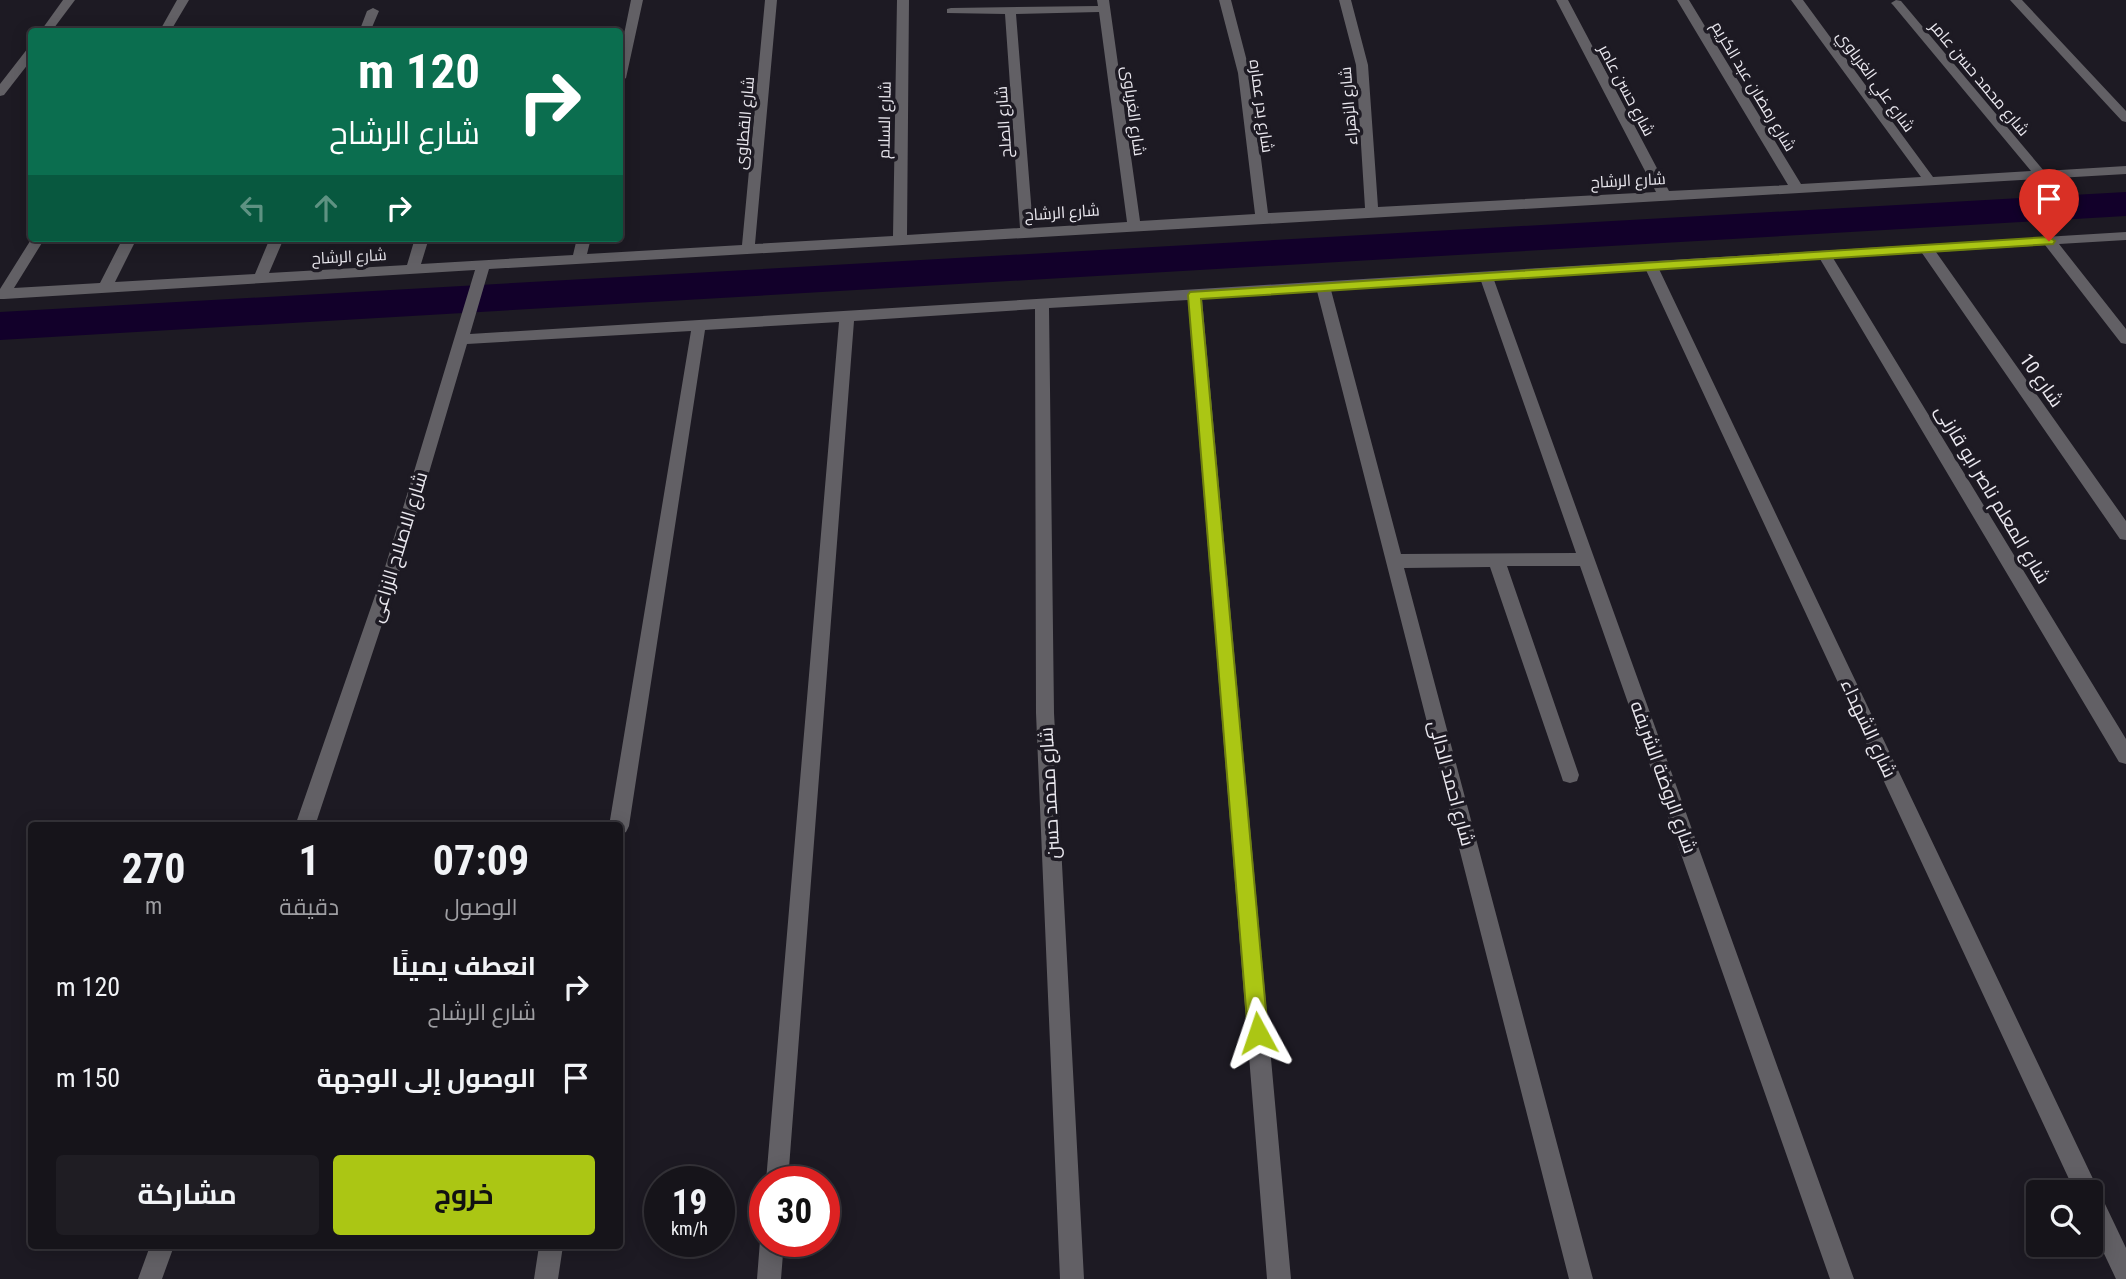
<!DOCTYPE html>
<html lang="ar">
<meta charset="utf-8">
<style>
body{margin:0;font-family:"Roboto Condensed",Cairo,sans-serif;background:#1f1d23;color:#f1f3f6;direction:rtl;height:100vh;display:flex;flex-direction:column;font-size:26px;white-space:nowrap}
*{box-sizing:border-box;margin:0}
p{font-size:23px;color:#9e9ea2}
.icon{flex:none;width:38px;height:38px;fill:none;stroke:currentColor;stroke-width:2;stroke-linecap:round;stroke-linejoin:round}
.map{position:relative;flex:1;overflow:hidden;direction:ltr}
.drawer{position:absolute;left:28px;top:822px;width:595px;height:427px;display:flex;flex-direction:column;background:#16141a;border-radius:7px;box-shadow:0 4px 18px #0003,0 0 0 2px #353339;direction:rtl}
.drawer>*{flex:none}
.top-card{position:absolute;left:28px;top:28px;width:595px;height:214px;border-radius:7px;box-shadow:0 4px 18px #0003,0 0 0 2px #353339;direction:rtl;background:#0b6e4f;color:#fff;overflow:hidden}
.fabs{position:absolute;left:2026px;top:1180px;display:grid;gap:14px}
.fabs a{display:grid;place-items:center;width:77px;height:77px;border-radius:7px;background:#16141a;box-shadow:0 4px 18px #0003,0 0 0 2px #353339;font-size:35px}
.speed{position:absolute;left:644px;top:1166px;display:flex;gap:14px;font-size:35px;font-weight:700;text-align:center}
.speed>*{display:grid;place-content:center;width:91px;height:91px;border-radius:50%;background:#16141a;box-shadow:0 4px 18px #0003,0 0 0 2px #353339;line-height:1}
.speed small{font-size:18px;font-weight:400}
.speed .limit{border:10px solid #d22;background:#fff;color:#111}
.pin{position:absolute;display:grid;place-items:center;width:60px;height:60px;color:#fff;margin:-72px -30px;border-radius:50% 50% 50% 0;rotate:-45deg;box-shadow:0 0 7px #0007}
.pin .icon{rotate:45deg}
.me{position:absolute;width:77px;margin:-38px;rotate:355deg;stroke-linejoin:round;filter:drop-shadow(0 0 5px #0008)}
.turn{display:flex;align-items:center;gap:24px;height:147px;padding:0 28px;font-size:32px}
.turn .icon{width:91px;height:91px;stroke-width:2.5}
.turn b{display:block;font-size:49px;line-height:60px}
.lanes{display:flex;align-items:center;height:66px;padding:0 28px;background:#0003;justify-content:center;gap:35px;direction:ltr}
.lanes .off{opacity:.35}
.eta{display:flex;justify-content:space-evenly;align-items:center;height:119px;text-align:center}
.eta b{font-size:42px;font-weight:700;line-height:49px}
.action{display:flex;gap:14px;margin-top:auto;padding:14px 28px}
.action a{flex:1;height:80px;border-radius:7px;background:#abc614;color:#111;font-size:28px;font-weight:700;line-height:80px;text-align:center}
.action a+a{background:#1f1d23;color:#f1f3f6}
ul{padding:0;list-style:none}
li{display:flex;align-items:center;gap:21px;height:91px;padding:0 28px}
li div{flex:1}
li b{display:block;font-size:26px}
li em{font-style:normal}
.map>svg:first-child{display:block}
</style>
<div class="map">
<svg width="2126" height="1279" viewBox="0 0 2126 1279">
<rect width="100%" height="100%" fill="#1d1a23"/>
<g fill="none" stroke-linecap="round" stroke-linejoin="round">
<path fill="#12002a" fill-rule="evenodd" d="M2126,192V216L0,340V312Z"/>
<path fill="#626065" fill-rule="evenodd" d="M63,0H75L51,32H40Z
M177,0H189L170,32H159Z
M631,0H643L626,78L620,82V54Z
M765,0H777L755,244L893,236L897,0H909L907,235L1020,228L1005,14L947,13V9L951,8L1098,6L1097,0H1109L1140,221L1255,214L1238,73L1219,0H1231L1250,73L1268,213L1365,208L1356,65L1339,0H1351L1368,65L1378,207L1656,192L1556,0H1568L1669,191L1788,185L1677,0H1689L1801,184L1921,177L1791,0H1803L1933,177L2031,171L1893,5L1891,3L1896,0L1901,1L2044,171L2126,166V174L489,269L470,334L2126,232V240L2059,244L2126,329V344L2121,343L2045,245L1936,252L2126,521V540L2120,539L1922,253L1833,258L2126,739V764L2119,762L1820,259L1659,269L2126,1248V1279H2116L2091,1226V1192H2075L1646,270L1494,280L1854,1279H1830L1580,566H1507L1579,775L1577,781L1570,783L1563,781L1561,775L1490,567L1404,568L1593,1279H1569L1317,291L1202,299L1291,1279H1267L1188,300L1049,308L1054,713L1084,1279H1060L1036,713L1035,309L854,321L788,1181H766L839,322L705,330L629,826L626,832L620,835V826H609L691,331L467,344L402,564L315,826H295L386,564L475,270L4,299H0V289L32,238H45L14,288L100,283L123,238H137L115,282L255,274L270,238H284L269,273L407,265L415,238H429L421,264L573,255L577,238H591L587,254L742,245ZM1099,12L1127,222L1033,228L1016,14ZM1481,281L1576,553L1401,554L1331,290Z
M2010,0H2022L2126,111V122L2122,121Z
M373,8L379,11L370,32H359L367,11Z
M32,47V59L4,95L0,96V84L28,48Z
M765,1232V1241H784L781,1279H757L760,1241Z
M150,1246H174L162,1279H138Z
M539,1246H563L558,1279H534Z"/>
</g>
<path fill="#abc614" stroke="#6f810d" stroke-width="2" d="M2049,237L2055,241L2053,244L1201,299L1268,1033L1265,1040L1258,1043L1251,1040L1248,1033L1188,295L1190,292Z"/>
<g text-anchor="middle" stroke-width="7" stroke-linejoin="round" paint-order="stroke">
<g font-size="16" fill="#eae8ef" stroke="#1d1a23">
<text transform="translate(1980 78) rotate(50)" y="6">شارع محمد حسن عامر</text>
<text transform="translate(1876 81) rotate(54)" y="6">شارع علي الغرباوي</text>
<text transform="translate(1754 86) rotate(59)" y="6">شارع رمضان عبد الكريم</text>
<text transform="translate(1627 90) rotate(62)" y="6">شارع حسن عامر</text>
<text transform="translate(1262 106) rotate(82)" y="6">شارع بدر عماره</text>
<text transform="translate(1348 106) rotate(-95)" y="6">شارع الزهراء</text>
<text transform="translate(1134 111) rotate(82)" y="6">شارع الغرباوى</text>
<text transform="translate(884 120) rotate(-89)" y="6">شارع السلام</text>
<text transform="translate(1003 122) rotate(-94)" y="6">شارع الصلح</text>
<text transform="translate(744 123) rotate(-85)" y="6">شارع القطاوى</text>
<text transform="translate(1628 180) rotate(-3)" y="6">شارع الرشاح</text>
<text transform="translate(1062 212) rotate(-4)" y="6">شارع الرشاح</text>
<text transform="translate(349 256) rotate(-3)" y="6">شارع الرشاح</text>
</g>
<g font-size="19" fill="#eae8ef" stroke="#1d1a23">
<text transform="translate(2042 380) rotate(55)" y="7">شارع 10</text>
<text transform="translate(1993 494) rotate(59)" y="7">شارع المعلم ناصر ابو قارنى</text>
<text transform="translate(398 547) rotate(-73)" y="7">شارع الاصلاح الزراعى</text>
<text transform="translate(1869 728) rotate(65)" y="7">شارع الشهداء</text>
<text transform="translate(1664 777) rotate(70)" y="7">شارع الروضة الشريفه</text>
<text transform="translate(1452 783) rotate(75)" y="7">شارع احمد الدالى</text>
<text transform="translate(1049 793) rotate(-93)" y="7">شارع محمد حسن</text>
</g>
</g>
</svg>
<div class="fabs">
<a><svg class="icon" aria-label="search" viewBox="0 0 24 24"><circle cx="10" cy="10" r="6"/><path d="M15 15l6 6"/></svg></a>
</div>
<div class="speed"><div>19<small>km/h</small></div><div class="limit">30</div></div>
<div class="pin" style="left:2049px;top:241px;background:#d93025"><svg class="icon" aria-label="arrive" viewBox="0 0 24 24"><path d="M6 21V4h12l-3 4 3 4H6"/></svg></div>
<svg class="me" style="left:1258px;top:1033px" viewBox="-20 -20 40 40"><path d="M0-17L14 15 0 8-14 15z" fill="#abc614" stroke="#fff" stroke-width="4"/></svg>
<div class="top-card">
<div class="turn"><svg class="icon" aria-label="right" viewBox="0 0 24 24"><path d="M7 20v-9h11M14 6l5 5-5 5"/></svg><div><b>120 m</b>شارع الرشاح</div></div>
<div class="lanes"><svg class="icon off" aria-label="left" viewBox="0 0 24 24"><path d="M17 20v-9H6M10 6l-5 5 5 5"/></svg><svg class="icon off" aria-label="ahead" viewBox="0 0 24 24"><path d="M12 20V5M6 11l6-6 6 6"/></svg><svg class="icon" aria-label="right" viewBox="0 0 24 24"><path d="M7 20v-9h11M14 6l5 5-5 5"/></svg></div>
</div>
<section class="drawer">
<div class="eta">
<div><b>07:09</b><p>الوصول</p></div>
<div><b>1</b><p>دقيقة</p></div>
<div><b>270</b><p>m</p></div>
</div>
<ul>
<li><svg class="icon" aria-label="right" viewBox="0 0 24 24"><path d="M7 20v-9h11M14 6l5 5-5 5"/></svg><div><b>انعطف يمينًا</b><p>شارع الرشاح</p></div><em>120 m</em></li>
<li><svg class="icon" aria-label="arrive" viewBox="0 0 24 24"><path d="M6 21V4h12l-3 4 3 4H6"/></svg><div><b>الوصول إلى الوجهة</b></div><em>150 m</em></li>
</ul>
<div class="action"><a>خروج</a><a>مشاركة</a></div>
</section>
</div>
